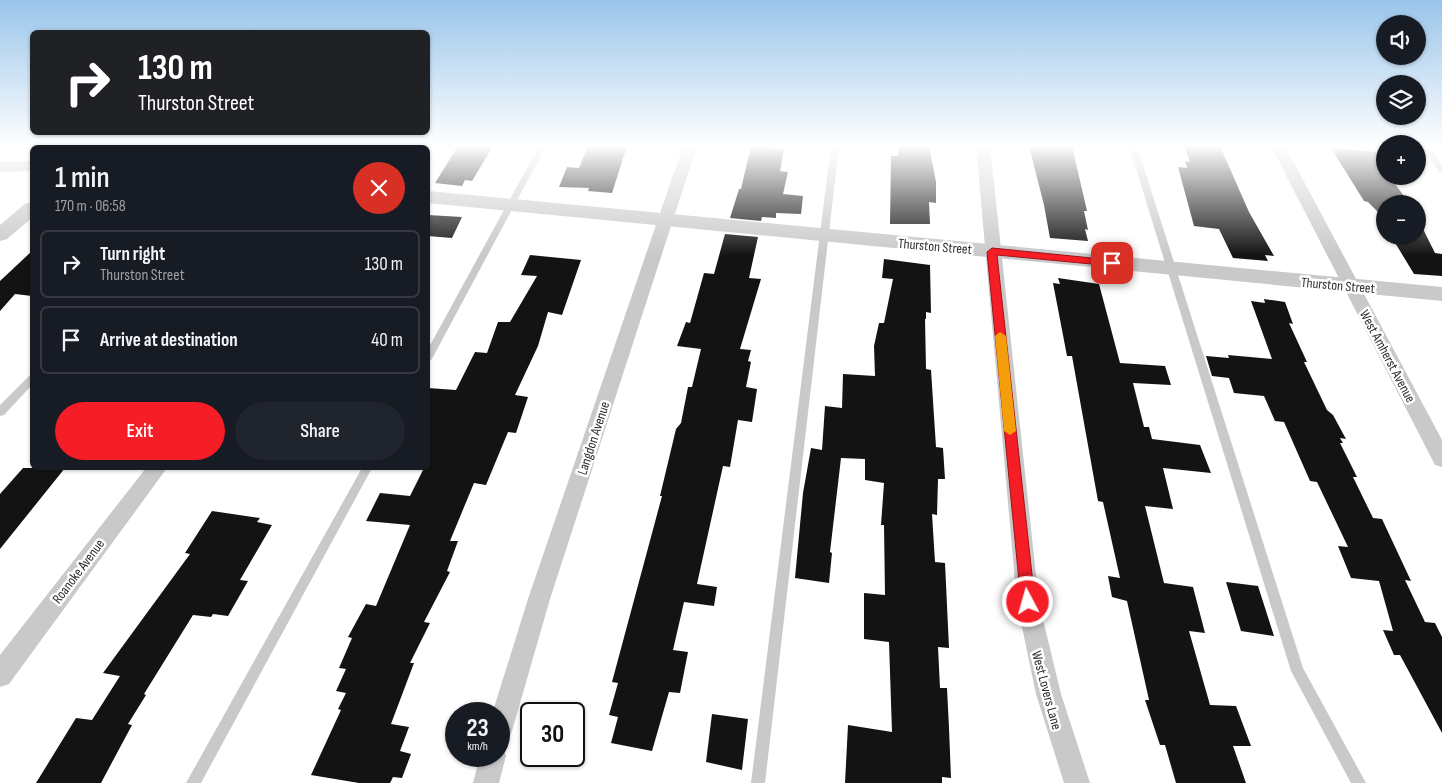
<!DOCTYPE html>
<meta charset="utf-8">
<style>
body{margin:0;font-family:"Sofia Sans Condensed",sans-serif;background:#20242c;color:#f1f3f6;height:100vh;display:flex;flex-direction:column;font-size:19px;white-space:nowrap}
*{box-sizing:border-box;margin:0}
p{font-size:16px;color:#9ea1a6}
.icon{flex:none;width:28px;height:28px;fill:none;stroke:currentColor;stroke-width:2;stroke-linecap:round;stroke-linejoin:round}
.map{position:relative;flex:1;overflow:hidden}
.details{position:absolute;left:30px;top:145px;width:400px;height:325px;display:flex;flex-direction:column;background:#171b24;border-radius:8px;box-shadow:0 1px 4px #0004}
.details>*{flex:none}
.banner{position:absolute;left:30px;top:30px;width:400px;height:105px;border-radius:8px;box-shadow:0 1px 4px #0004;background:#202124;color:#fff;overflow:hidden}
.controls{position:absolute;left:1376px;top:15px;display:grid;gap:10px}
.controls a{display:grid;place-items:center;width:50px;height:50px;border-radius:50%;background:#171b24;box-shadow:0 1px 4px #0004;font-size:25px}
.speed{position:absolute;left:445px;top:702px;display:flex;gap:10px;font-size:25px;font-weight:700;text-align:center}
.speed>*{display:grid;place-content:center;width:65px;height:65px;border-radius:50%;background:#171b24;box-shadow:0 1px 4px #0004;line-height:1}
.speed small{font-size:12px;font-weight:400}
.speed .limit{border:2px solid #111;border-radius:8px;background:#fff;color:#111}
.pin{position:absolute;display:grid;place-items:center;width:42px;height:42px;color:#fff;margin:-21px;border-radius:10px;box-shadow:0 2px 8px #0006}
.me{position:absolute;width:55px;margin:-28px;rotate:354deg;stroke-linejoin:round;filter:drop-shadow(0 0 4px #0008)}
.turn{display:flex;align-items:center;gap:18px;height:105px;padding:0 25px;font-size:22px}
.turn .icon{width:65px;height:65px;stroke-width:2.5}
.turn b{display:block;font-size:35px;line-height:42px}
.round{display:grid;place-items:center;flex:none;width:52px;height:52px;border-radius:26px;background:#20242c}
.head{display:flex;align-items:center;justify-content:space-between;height:85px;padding:0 25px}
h1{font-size:30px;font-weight:600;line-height:38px}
.action{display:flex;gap:10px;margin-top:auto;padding:10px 25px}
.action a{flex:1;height:58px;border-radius:30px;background:#f51d26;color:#fff;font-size:20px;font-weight:600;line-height:58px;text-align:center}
.action a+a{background:#20242c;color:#f1f3f6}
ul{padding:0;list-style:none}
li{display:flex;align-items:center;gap:15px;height:68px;margin:0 10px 8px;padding:0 15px;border:2px solid #363941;border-radius:8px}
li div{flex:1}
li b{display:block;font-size:19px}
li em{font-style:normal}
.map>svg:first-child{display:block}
</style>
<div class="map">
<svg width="1442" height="783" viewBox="0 0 1442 783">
<rect width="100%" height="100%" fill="#fff"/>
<path fill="#131313" d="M458,146H493L472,181L465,180L462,186L435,183Z
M588,146H627L612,193L588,191L589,188L559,187L567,167L579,168Z
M751,146L784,149L780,171L788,172L783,194L803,196L801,214L776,213V218L762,217L761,221L730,218L739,189H741Z
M899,146H929L936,182V203L929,202L930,224H890L891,156H898Z
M1029,146H1072L1087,211H1084L1088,230L1085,229L1088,241L1050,238L1044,205Z
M1184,146H1220L1249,212L1274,256L1265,255L1268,261L1233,258L1219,229L1194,226L1178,167L1187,168L1185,161L1190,162Z
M1331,148L1377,152L1385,164V176H1389L1410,204H1385V225L1378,212L1368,202L1364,201Z
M428,215L462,217L452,238L428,236Z
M1418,219L1435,253L1442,254V276L1414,274L1391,236H1418Z
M725,234L758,237L749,278L761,279L740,349L751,350L748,361L751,362L746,387L757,389L752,422L738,420L730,467L723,466L697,584L717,587L714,606L684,602L673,650L688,652L680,693L669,692L652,751L611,743L618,717L609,715L618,683L612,682L662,496H660L676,429L681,423L688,387H692L701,349L677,346L686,322L690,323L704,273L714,274Z
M32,251V296L15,294L0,311V281Z
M530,255L581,260L562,315L548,312L538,346L515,395L528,397L516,433L508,432L486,485L474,483L450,541H458L447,571L450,572L424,622L430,623L410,663H414L391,724L409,727L400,751L411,754L402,778L393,777L390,783H359L311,775L341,710L338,709L346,693L336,691L346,669L339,668L352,638L348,637L366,604L376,606L410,525L366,521L380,493L410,496L424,468H428V388L456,390L475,352L487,353L498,322H510L537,276L521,275Z
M884,259L930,265L931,313L926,312V319H925L926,369L931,370L936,447L943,448L945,479H938L937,515L932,514L935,562L945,563L949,648L938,647L940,688H947L949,728L951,778L942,777V783H845L848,725L892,732L889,642L864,639V593L885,595L884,525H881L884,483L865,480V459L841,458L830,552L832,553L829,583L795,578L803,493L811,448L822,450L825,406L842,408L843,374L875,376L874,346L879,323H884L893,279L882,278Z
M1058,278L1099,284L1120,363L1165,366L1171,385L1133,383L1144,427H1149L1152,439L1200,445L1211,473L1163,468L1173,509L1145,506L1164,583L1193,587L1205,633L1189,631L1210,705L1236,706L1251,746H1233L1246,783H1176L1165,745H1160L1145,700H1149L1127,601L1112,597L1108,576L1120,578L1103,502L1098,501L1072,356H1067L1053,283L1060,284Z
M1264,299L1285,302L1293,324L1289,323L1307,362H1304L1327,410L1333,415L1346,439L1340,438L1343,443H1340L1357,477H1353L1373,518L1382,519L1411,581L1405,580L1425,622L1435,623L1442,637V733L1400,655H1394L1383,630L1393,631L1379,581L1351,578L1338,546L1348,547L1317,482L1310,481L1284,422L1275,421L1264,396L1234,393L1229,378L1212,376L1206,356L1229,358L1228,355L1272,359L1251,301L1265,303Z
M23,468H65L0,549V494Z
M212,511L260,518L257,522L272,525L240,580L248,581L228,616L213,614L211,617L193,615L144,694L146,695L128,724L132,725L101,783H36L76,718L92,720L120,676L103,673L190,554L185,553Z
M1226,582L1258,586L1274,636L1241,631Z
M712,714L748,719L742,770L706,762Z"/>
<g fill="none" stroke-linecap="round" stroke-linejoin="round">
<path fill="#c9c9c9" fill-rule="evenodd" d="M251,146H258L251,148Z
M539,146H546L433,357L431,360H428V349Z
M831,146H839L765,783H751Z
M1129,146H1137L1303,668L1366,783H1351L1291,671Z
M1422,146H1429L1442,165V172H1439Z
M32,375V385L4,415L0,416V405L29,376Z
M362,468H372L201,783H186Z"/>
<path fill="#c9c9c9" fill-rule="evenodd" d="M393,146H407L392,148Z
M683,146H697L550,599L512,731L508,740L499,744V714H492L528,599Z
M976,146H990L1039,603L1061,694L1090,783H1064L1036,694L1017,603Z
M1271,146H1285L1442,440V467L1435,465Z
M146,468H167L9,684L0,687V655Z
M499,745L502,747L506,756L499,783H473L480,756H499Z"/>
<path fill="#c9c9c9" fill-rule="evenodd" d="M97,146H115L97,148Z
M32,161V171L0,172V162Z
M428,191L1442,287V301L428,203Z
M32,202V218L7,239L0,241V225L25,204Z"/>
</g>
<linearGradient id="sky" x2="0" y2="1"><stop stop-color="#99c4ea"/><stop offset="0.57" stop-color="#fff"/><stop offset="1" stop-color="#fff" stop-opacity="0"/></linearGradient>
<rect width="1442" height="256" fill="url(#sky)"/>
<path fill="#f51d26" stroke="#9f1319" d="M992,248L1112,260L1117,263L1112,266L997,255L1035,602L1033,607L1028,609L1023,607L1021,602L987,252Z"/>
<path fill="#f59e0b" d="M1000,332L1006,336L1016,431L1010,435L1004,431L995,336Z"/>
<g text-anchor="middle" stroke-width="5" stroke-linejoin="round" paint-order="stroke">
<g font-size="14" fill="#2c2c2c" stroke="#fff">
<text transform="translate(935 246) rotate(5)" y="5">Thurston Street</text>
<text transform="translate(1338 285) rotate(5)" y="5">Thurston Street</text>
<text transform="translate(1388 356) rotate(62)" y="5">West Amherst Avenue</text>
<text transform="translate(593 438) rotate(-72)" y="5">Langdon Avenue</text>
<text transform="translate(78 571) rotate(-53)" y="5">Roanoke Avenue</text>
<text transform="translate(1047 690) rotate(75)" y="5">West Lovers Lane</text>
</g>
</g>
</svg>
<div class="controls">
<a><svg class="icon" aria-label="sound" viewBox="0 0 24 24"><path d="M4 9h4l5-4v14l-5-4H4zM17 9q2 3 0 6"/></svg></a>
<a><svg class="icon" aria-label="layers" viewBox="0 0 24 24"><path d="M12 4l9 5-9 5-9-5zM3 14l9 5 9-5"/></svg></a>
<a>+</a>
<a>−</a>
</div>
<div class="speed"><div>23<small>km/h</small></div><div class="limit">30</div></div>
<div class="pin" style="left:1112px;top:263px;background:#d93025"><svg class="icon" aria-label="arrive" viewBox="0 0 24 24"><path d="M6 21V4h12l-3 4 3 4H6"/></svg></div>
<svg class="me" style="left:1028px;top:602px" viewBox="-20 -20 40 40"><circle r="17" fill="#f51d26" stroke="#fff" stroke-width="3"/><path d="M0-11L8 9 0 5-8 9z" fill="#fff"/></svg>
<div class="banner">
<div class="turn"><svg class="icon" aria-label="right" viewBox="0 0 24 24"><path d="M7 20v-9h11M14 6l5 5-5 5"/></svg><div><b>130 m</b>Thurston Street</div></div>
</div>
<section class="details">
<div class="head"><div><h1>1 min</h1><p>170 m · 06:58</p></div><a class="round" style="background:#d93025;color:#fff"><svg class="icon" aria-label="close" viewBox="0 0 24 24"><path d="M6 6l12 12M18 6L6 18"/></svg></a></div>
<ul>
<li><svg class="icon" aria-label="right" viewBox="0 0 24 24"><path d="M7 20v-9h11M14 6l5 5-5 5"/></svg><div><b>Turn right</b><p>Thurston Street</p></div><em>130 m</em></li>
<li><svg class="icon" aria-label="arrive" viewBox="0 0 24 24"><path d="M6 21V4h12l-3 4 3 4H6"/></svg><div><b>Arrive at destination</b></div><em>40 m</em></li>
</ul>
<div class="action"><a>Exit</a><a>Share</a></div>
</section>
</div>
